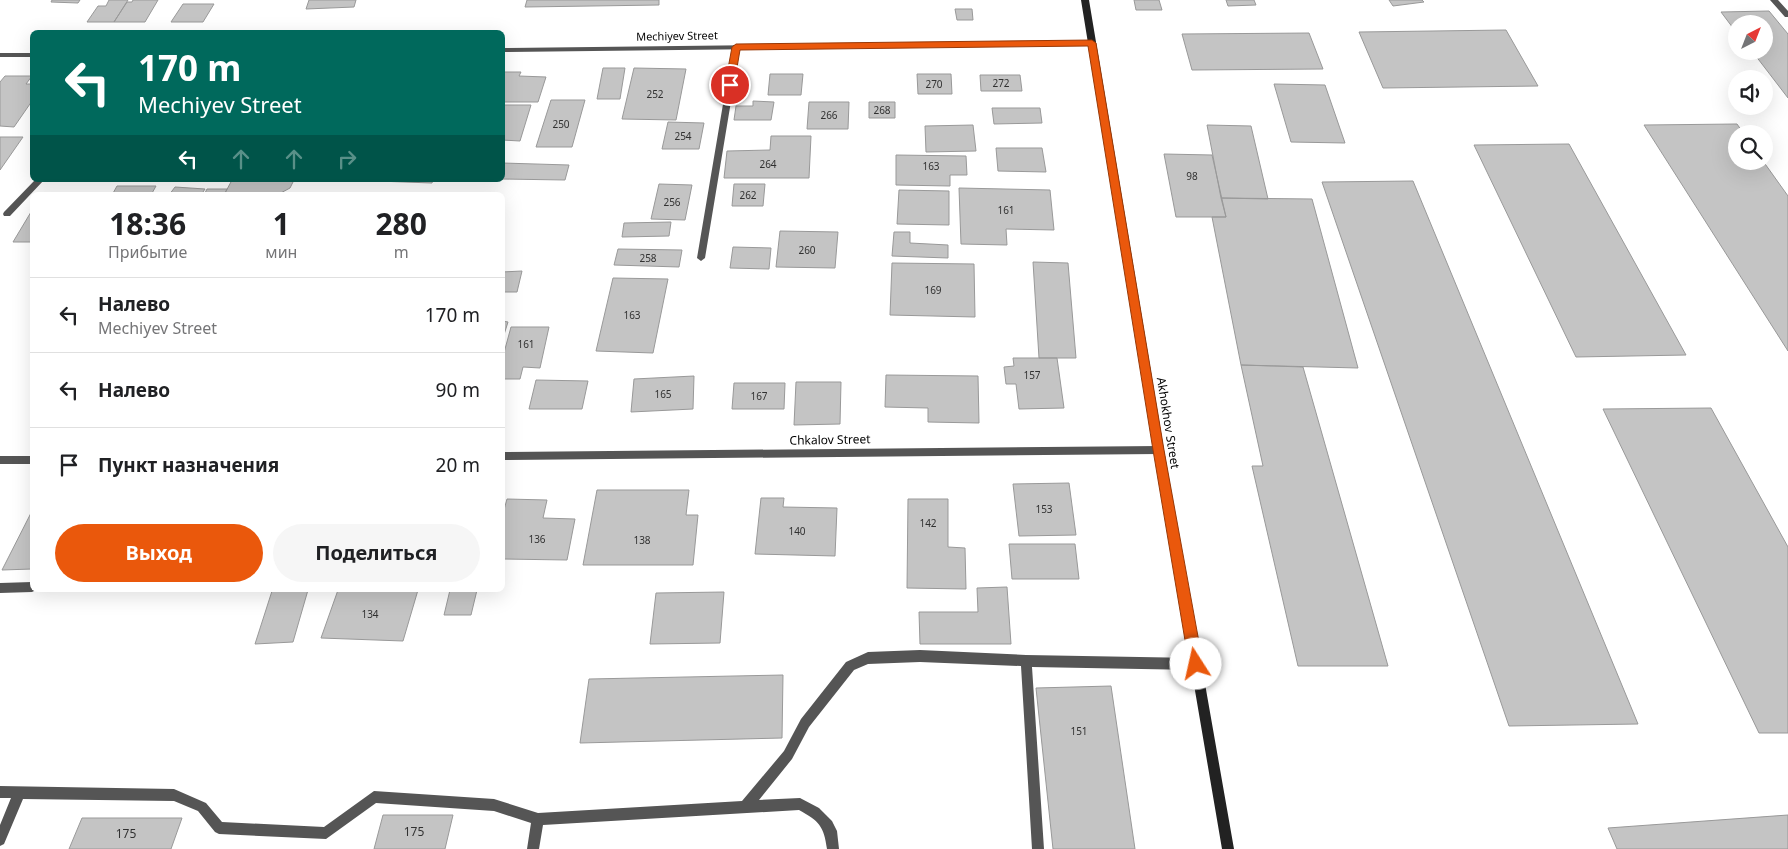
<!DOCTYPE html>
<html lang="ru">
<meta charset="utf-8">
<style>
body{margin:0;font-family:"Noto Sans",sans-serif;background:#f6f6f6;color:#202124;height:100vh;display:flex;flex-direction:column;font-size:19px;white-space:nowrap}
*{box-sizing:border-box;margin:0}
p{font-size:16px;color:#757577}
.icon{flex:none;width:28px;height:28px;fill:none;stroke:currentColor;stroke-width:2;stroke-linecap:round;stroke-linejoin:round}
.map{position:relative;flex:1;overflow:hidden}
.drawer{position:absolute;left:30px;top:192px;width:475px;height:400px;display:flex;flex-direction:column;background:#fff;border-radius:8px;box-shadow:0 5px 20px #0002}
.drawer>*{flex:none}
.banner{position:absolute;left:30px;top:30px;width:475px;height:152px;border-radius:8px;box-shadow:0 5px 20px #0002;background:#00695c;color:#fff;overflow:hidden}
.needle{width:32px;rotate:42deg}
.tools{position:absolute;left:1728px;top:15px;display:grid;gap:10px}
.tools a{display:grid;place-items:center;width:45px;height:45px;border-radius:50%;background:#fff;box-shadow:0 5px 20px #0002;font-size:25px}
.pin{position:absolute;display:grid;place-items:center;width:42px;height:42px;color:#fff;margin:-21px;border:2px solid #fff;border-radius:50%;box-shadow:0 1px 5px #0007}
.me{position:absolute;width:55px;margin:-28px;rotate:350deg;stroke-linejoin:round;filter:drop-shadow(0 0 4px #0008)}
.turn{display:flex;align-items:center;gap:18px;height:105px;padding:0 25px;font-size:22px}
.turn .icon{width:65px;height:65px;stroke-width:2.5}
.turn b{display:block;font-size:35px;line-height:42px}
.lanes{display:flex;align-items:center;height:48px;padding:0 25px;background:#0003;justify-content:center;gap:25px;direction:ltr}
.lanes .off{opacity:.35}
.eta{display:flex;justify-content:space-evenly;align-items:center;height:85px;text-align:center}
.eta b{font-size:30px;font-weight:700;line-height:35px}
.primary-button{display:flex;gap:10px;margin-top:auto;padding:10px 25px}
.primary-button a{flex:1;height:58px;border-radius:30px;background:#ea580c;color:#fff;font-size:20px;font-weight:700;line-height:58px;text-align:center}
.primary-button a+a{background:#f6f6f6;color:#202124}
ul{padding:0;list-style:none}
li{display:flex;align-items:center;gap:15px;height:75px;padding:0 25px;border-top:1px solid #e0e0e0}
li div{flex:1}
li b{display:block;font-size:19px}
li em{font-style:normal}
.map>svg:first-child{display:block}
</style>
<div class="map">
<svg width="1788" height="849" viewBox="0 0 1788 849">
<rect width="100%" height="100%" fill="#fff"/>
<path fill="#c4c4c4" stroke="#999" d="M52,0H80L78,3L51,2Z
M109,0H128L114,22H87L98,6H106Z
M133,0H158L145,22H114L127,2H132Z
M309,0H356L354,7L306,9Z
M527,0H659V5L525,7Z
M1134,0H1159L1162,10H1136Z
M1226,0H1254L1256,5L1228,6Z
M1389,0H1422L1424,2L1393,6Z
M183,4H214L203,22H171Z
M955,9H972L973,20H957Z
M1769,11L1788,34V98L1752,51H1764V24H1736V32L1721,12Z
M1506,30L1538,86L1383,88L1359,32Z
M1309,33L1323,69L1192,70L1182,34Z
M603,68H625L620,99H597Z
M634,68L686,69L676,120L622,119Z
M503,72H521L519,76L546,77L538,102H502Z
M770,74H803L801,95H768Z
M917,74H951L952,94H918Z
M980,75H1020L1022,91H981Z
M5,76H32L26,84H32V101L14,127L0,126V82Z
M1274,84L1325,85L1345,143L1291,142Z
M551,100H585L572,147H536Z
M753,101L774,102L771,120H734L736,106H753Z
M809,102H849L848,129H807Z
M869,102H895V118H869Z
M502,105H531L520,141L502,140Z
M992,108H1040L1042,123L994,124Z
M668,122L704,123L699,149H662Z
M1737,124L1744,134H1736V161H1763L1788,196V351L1644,125Z
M973,125L976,151L926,152L925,126Z
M1207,125L1251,126L1268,199L1221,198Z
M771,136H811L809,178H724L727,151L770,150Z
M0,137H23L0,170Z
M1569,144L1686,355L1576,357L1474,145Z
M996,148H1042L1046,172L998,171Z
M1164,154L1212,155L1226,217H1176Z
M896,155L966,156L967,175H950V186L896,185Z
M502,163L569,165L565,180L502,179Z
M232,180H294L290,188L277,195H224Z
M350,180H433L432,183Z
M1413,181L1638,724L1509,726L1322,182Z
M659,184L692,185L685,220L651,219Z
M734,184H765L763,206H732Z
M117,186H156L151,195H112Z
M175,187L205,189L201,195H169Z
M959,188L1050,190L1054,230L1006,229L1007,245L961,244Z
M207,189H227L224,195H204Z
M899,190L949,191V225L897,224Z
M1221,198L1312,199L1358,368L1241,365L1212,217H1226Z
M31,212L32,242H13Z
M671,222L669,236L622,237L624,223Z
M780,231L838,232L835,268L776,267Z
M894,232H910V243L948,245V258L892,256Z
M733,247L771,248L769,269L730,268Z
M618,249L682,250L679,267L614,265Z
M1033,262L1068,263L1076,358H1039Z
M892,263L974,264L975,317L890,315Z
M522,271L517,292H502V272Z
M613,278L668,279L653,353L596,351Z
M502,321L508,322L502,341Z
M511,327H549L540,368L523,367L520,379H502V360Z
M1013,358H1057L1064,408L1019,409L1016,384H1006L1004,367L1014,366Z
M1241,365L1303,367L1388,666H1298L1252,466H1263Z
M886,375L978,376L979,423L928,422V408L885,407Z
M694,376L693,409L631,412L634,379Z
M536,380L588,381L582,409H529Z
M796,382H841L840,424L794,425Z
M734,383H785L784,409H732Z
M1711,408L1788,547V733H1759L1603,409Z
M1069,483L1076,535L1019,536L1013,484Z
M597,490H689L686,515H698L693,565H583Z
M761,498H784L783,507L837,508L835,556L755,554Z
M507,499L547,500L543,518L575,519L567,560L502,559V517Z
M908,499H948V547L965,548L966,589L907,588Z
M32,511V569L2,570Z
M1009,544H1075L1079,579H1012Z
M1007,587L1011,644H920L919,612H978L977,588Z
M308,590L293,642L255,644L272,591Z
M338,590H418L403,641L321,638Z
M450,590H477L471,615H444Z
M724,592L720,643L650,644L656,593Z
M783,675L782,738L580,743L589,679Z
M1111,686L1135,849H1053L1036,688Z
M383,815H453L445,849H374Z
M1788,815V849H1617L1608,828Z
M82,818H182L171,849H69Z"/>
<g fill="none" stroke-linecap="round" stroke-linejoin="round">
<path fill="#555" fill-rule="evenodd" d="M733,45H736L740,47L705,258L701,261L697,258Z
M35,180H44L10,216H4L3,214L4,212Z
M32,582V590H36L32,592L0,593V583Z
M920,650L1026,655L1196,658L1200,660L1202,664L1200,668L1196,670L1032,667L1044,849H1032L1021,666L920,662L868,664L854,670L809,727L792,759L759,800L800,798L819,808L832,821L837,831L839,849H827C824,826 819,821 799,810L543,825L539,849H527L531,823L494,811L376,803L326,839L219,834L215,832L198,811L174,801L23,799L4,844L0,846V825L11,798H0V786L174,789L206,803L222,822L324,827L374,791L494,799L538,813L742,801L784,751L801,719L846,662L868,652Z"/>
<path fill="#555" fill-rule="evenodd" d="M1770,0H1778L1788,11V17H1785Z
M1092,41L1096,43L1095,45L502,52V48Z
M0,53H32V57H0Z
M1159,446L1163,447L1164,450L1163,453L1159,454L502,460V452Z
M0,456H32V464H0Z"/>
<path fill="#222" fill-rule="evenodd" d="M1081,0H1089L1164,450L1234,849H1222L1154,450Z"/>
</g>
<path fill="#ea580c" stroke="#983908" d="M1092,40L1096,43L1164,450L1203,664L1201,669L1196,671L1191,669L1189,664L1153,450L1088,46L740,50L734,85L730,88L725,85L732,47L736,44Z"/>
<g text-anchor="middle" stroke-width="4.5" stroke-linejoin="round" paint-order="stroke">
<g font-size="10" fill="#313131">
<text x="1001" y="87">272</text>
<text x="934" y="88">270</text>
<text x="655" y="98">252</text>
<text x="882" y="114">268</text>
<text x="829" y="119">266</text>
<text x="561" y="128">250</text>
<text x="683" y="140">254</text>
<text x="768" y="168">264</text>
<text x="931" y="170">163</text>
<text x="1192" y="180">98</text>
<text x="748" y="199">262</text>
<text x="672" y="206">256</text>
<text x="1006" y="214">161</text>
<text x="807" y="254">260</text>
<text x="648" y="262">258</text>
<text x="933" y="294">169</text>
<text x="632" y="319">163</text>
<text x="526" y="348">161</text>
<text x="1032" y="379">157</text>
<text x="663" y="398">165</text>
<text x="759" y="400">167</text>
<text x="1044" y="513">153</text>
<text x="928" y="527">142</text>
<text x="797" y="535">140</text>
<text x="537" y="543">136</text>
<text x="642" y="544">138</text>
<text x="370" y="618">134</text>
<text x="1079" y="735">151</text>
</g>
<g font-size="11" fill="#000" stroke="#fff">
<text transform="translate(677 36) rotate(-1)" y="4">Mechiyev Street</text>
</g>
<g font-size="12" fill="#000" stroke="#fff">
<text transform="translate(1168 423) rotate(81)" y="4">Akhokhov Street</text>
<text transform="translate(830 440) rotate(-1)" y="4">Chkalov Street</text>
</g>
<g font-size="12" fill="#313131">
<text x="414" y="836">175</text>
<text x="126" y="838">175</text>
</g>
</g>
</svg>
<div class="tools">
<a><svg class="needle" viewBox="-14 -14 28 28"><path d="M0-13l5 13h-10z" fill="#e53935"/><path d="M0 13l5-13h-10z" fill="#757577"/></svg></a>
<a><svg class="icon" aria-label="sound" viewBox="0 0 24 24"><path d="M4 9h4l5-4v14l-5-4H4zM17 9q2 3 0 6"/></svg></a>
<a><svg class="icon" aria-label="search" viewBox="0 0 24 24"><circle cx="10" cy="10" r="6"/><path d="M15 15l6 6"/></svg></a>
</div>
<div class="pin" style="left:730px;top:85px;background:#d93025"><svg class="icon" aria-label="arrive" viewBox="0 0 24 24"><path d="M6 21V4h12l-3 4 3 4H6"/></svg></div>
<svg class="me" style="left:1196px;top:664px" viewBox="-20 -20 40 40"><circle r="19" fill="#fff"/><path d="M0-13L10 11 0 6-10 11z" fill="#ea580c"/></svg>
<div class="banner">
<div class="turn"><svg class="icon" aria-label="left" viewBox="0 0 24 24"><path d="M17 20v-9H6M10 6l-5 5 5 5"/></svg><div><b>170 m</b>Mechiyev Street</div></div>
<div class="lanes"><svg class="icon" aria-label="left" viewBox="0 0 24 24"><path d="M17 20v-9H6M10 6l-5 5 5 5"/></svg><svg class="icon off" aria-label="ahead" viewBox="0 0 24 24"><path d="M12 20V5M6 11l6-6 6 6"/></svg><svg class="icon off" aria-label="ahead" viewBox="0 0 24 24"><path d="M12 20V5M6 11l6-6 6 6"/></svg><svg class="icon off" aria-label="right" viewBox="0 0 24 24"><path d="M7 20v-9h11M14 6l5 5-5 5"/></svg></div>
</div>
<section class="drawer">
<div class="eta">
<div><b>18:36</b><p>Прибытие</p></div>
<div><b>1</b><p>мин</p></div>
<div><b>280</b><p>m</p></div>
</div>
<ul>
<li><svg class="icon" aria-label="left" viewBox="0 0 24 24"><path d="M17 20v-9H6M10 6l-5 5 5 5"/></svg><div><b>Налево</b><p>Mechiyev Street</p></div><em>170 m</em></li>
<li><svg class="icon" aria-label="left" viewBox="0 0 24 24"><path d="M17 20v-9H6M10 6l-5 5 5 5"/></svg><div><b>Налево</b></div><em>90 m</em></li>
<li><svg class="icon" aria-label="arrive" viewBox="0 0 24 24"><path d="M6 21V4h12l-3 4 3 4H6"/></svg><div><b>Пункт назначения</b></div><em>20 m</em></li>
</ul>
<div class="primary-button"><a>Выход</a><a>Поделиться</a></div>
</section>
</div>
